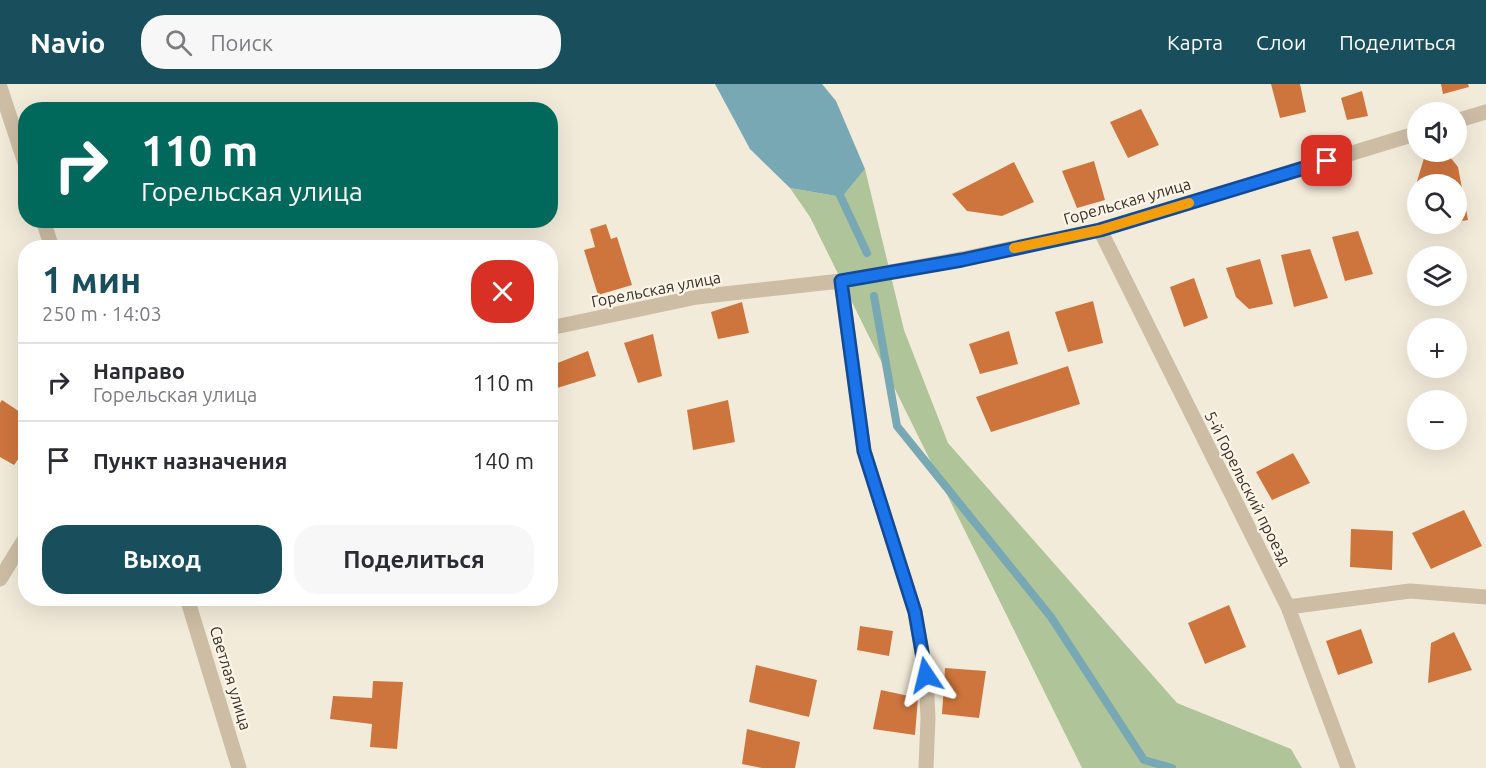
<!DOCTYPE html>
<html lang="ru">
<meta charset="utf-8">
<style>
body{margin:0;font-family:Ubuntu,sans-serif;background:#f7f7f7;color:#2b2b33;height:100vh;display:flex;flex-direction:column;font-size:22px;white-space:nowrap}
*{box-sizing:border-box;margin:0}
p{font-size:20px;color:#7c7c81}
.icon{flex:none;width:33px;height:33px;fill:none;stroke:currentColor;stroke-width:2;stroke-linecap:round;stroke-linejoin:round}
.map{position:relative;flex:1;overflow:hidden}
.panel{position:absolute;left:18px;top:156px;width:540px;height:366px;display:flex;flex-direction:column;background:#fff;border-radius:24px;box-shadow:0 6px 24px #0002}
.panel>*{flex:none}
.top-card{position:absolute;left:18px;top:18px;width:540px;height:126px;border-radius:24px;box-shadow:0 6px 24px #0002;background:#00695c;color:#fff;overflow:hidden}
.buttons{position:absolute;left:1407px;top:18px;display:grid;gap:12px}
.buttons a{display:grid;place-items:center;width:60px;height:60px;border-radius:50%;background:#fff;box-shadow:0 6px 24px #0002;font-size:30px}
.pin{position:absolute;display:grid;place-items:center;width:51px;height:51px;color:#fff;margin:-26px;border-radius:12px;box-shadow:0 3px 9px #0006}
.me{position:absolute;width:66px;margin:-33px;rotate:350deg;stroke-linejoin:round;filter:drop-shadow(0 0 4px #0008)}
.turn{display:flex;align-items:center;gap:21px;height:126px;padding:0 24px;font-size:27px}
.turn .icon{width:78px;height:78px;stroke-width:2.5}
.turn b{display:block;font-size:42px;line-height:51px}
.round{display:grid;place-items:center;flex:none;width:63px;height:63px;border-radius:24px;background:#f7f7f7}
.summary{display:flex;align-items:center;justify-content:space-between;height:102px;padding:0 24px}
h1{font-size:36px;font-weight:700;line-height:45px;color:#194e5c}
.primary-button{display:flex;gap:12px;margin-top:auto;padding:12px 24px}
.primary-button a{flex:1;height:69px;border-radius:24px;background:#194e5c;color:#fff;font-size:24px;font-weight:700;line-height:69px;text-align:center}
.primary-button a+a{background:#f7f7f7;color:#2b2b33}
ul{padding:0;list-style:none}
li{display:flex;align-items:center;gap:18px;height:78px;padding:0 24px;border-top:2px solid #e1e1e2}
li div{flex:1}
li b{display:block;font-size:22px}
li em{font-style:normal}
header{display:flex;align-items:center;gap:36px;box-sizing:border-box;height:84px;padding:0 30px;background:#194e5c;color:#fff}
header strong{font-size:28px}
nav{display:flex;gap:33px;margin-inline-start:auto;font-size:21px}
.search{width:420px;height:54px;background:#f7f7f7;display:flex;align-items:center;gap:15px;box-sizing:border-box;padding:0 21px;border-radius:24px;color:#7c7c81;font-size:22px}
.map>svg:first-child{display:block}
</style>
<header>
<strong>Navio</strong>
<div class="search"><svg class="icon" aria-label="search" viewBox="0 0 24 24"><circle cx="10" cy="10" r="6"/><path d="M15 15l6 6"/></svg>Поиск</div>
<nav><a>Карта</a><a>Слои</a><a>Поделиться</a></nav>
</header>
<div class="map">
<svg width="1486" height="684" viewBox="0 0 1486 684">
<rect width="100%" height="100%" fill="#f3ebda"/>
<path fill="#afc499" d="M865,85L904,246L948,359L1177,619L1291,665L1302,684H1082L810,133L790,104L842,113Z"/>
<path fill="#77a8b3" d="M715,0H822L836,17L865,85L842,113L790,104L750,65Z"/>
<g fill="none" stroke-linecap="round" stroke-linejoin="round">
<path stroke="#77a8b3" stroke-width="8" d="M837,105L867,169
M874,212L897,342L1051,533L1144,676L1172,684"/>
</g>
<path fill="#ce753d" d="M1271,0H1300L1306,28L1280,34Z
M1441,0H1468L1469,3L1443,10Z
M1362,7L1368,32L1347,36L1341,14Z
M1141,25L1159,61L1128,74L1110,38Z
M1439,68H1446L1458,83L1468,136L1456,138V100H1418L1417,111L1415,104L1424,74Z
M1094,77L1105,116L1077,124L1062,87Z
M1014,78L1034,118L1002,132L967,127L952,110Z
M606,140L611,155L617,153L632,201L598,211L584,166L595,163L590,145Z
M1424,140H1444V141L1425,145Z
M1358,147L1373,190L1345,197L1332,153Z
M1310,165L1328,214L1294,223L1281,171Z
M1260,175L1273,220L1249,225L1236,213L1226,184Z
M1194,194L1208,234L1184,243L1170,203Z
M1093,217L1103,259L1068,268L1055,228Z
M742,218L749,249L718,255L711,228Z
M1009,247L1018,280L980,290L969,260Z
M653,250L662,292L638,299L624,259Z
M588,267L596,292L557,304L550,288V282Z
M1068,282L1080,320L991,348L976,313Z
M2,316L26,332V364L14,381L0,373V319Z
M728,316L735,358L693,366L687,326Z
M1293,369L1310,399L1272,416L1256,388Z
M1464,426L1482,462L1431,485L1412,449Z
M1351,445L1393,447L1392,486L1350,483Z
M1229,521L1246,563L1205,580L1188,539Z
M860,542L893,547L889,572L857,566Z
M1361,545L1373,579L1338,591L1326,557Z
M1454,548L1472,586L1428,599L1431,559Z
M756,581L817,596L809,633L749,618Z
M945,584L986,587L979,634L942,630Z
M373,597L403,598L397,665L370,663L372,640L330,635L333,612L372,614Z
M881,606L918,614L915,651L873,645Z
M747,645L800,658L795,684H762L742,680Z"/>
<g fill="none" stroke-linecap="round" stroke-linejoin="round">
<path stroke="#cdbda5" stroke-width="15" d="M0,3L26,82
M1456,37L1486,28
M43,136L52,164
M1100,146L1288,523L1348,684
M841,197L864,367L915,528L926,591L928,634L926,684
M550,244L697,213L841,197L962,175L1100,146L1418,49
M0,495L26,453
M187,514L239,684
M1288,523L1410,507L1486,513"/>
</g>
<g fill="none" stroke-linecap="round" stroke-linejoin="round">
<g stroke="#114b97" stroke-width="15">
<path id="route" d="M926,591L915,528L864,367L841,197L962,176L1100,146L1327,77"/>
</g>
<use href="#route" stroke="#1a73e8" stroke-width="10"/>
<path stroke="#f59e0b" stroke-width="10" d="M1014,164L1100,146L1189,119"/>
</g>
<g text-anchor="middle" stroke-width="4.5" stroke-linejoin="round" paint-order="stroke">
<g font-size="16" fill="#382f27" stroke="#fbf5e7">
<text transform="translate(1127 117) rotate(-16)" y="6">Горельская улица</text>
<text transform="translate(656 205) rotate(-11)" y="6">Горельская улица</text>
<text transform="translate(1248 404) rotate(63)" y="6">5-й Горельский проезд</text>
<text transform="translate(231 594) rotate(73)" y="6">Светлая улица</text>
</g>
</g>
</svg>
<div class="buttons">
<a><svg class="icon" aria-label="sound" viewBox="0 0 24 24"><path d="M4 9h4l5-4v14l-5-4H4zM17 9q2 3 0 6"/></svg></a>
<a><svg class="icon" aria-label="search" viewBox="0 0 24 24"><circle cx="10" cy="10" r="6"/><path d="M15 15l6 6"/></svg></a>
<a><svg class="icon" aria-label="layers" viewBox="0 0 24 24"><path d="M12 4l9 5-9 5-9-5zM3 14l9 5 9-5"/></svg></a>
<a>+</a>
<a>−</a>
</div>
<div class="pin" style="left:1327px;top:77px;background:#d93025"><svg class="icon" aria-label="arrive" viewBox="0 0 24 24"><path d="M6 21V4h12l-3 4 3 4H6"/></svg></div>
<svg class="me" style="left:926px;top:591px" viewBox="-20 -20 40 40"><path d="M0-17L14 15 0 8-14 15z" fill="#1a73e8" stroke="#fff" stroke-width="4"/></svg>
<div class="top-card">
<div class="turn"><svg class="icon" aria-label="right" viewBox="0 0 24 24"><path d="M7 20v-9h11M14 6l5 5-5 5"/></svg><div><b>110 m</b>Горельская улица</div></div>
</div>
<section class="panel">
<div class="summary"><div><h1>1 мин</h1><p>250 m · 14:03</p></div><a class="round" style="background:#d93025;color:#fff"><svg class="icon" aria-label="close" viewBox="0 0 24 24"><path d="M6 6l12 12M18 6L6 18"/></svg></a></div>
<ul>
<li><svg class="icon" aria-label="right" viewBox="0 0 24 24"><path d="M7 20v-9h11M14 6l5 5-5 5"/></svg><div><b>Направо</b><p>Горельская улица</p></div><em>110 m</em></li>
<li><svg class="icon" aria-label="arrive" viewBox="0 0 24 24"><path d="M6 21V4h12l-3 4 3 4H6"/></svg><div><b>Пункт назначения</b></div><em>140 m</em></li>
</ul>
<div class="primary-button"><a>Выход</a><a>Поделиться</a></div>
</section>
</div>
